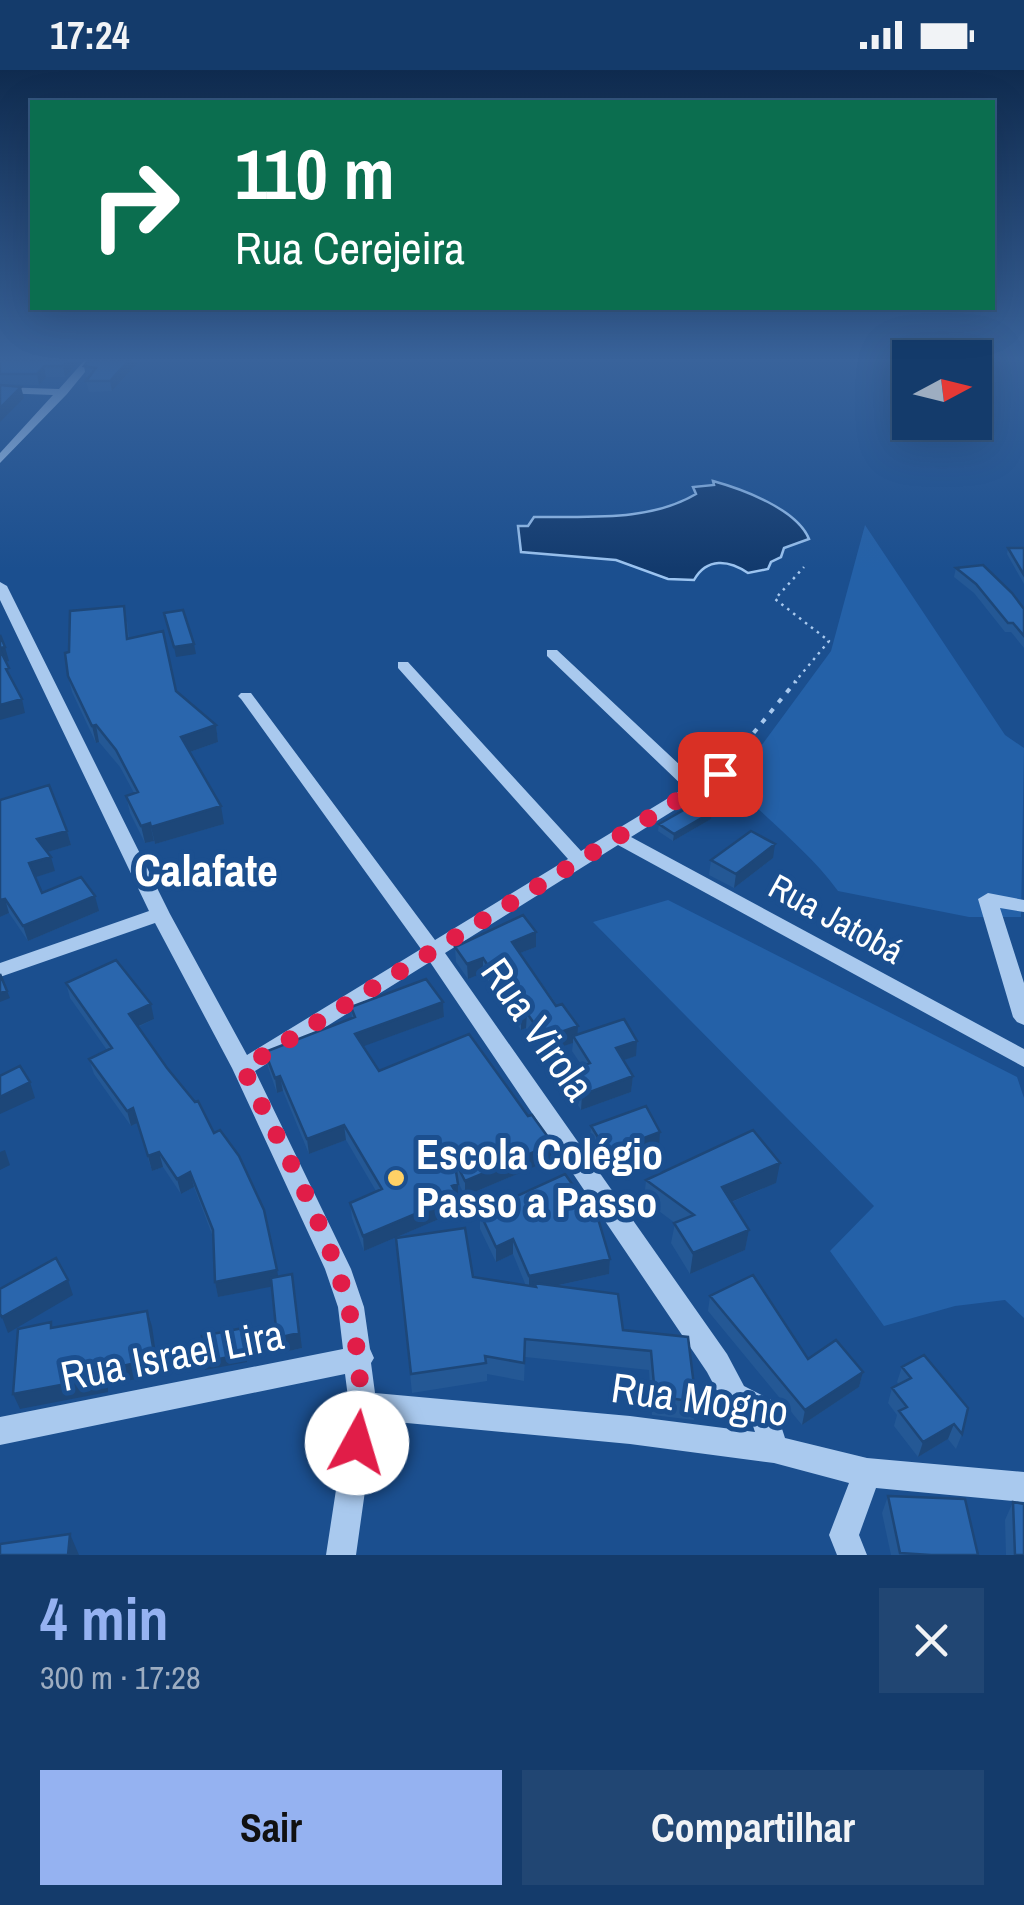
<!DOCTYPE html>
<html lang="pt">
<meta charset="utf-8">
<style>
body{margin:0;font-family:"Archivo Narrow",sans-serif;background:#214673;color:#f1f3f6;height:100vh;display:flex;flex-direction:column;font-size:38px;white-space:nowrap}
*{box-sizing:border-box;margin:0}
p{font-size:32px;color:#9dadc1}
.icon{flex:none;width:55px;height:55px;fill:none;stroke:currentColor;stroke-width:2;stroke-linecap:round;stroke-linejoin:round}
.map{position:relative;height:1485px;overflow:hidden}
.sheet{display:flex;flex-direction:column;background:#143b6b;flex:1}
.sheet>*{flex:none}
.banner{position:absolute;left:30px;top:30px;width:965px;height:210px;border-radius:0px;box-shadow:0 10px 40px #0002,0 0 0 2px #33557e;background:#0b6e4f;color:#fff;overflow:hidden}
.needle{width:65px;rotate:83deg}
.controls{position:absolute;left:892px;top:270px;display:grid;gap:20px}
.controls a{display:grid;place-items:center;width:100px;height:100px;border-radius:0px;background:#143b6b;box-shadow:0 10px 40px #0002,0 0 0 2px #33557e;font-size:50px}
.pin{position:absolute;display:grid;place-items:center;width:85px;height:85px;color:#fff;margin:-42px;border-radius:20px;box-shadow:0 5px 15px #0006}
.me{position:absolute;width:110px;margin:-55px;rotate:6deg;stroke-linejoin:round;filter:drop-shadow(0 0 8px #0008)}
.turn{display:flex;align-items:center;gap:35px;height:210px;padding:0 40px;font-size:45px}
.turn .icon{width:130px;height:130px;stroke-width:2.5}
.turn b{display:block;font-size:70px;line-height:85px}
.round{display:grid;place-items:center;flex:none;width:105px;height:105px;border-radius:0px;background:#214673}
.headline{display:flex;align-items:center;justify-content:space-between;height:170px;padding:0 40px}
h1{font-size:60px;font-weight:700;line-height:75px;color:#95b2f1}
.cta{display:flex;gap:20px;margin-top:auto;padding:20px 40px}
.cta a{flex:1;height:115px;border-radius:0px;background:#95b2f1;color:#111;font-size:40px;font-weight:700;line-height:115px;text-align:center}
.cta a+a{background:#214673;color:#f1f3f6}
.status{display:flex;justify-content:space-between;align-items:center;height:70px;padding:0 50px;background:#143b6b;direction:ltr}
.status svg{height:28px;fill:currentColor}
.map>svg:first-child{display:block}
</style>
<div class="status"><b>17:24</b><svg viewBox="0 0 49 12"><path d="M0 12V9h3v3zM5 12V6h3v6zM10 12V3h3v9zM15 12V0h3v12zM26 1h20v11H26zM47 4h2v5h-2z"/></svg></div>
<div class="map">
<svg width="1024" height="1485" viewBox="0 0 1024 1485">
<rect width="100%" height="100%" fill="#1b4f8f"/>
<path fill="#2461a8" d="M865,455L1005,665L1024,678L1021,847H969L838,821C808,780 768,751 733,714L831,581Z
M668,830L1017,1007L1024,1028V1248L1005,1230L955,1236L884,1256L830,1181L874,1136L593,852Z"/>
<path fill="#123a6d" stroke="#9cc4f0" stroke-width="2.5" d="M713,411C742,419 797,439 809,469L784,478L781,487L771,492L768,499L748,503C729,490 707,487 694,510L668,509L616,490L521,482L518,456H528L534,447C588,446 649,452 696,424L693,417L714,415Z"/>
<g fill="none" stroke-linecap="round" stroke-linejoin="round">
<path stroke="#a9c9ee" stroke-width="2.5" stroke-dasharray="2.5 5" stroke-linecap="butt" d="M794,613L829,571L775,529L804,497"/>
<path stroke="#a9c9ee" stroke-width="4" stroke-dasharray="5 8" stroke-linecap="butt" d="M729,693L796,611"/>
<path fill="#a9c9ee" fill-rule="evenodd" d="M84,291H94L67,324L0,393V383L53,325L0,323V317L59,319Z
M0,512L7,516L170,844L247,985L421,879L241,629L238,626L241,623H251L435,870L568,789L398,598V592H408L581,781L685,718L547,586V580H557L697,711L714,700H726L728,704L726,708L631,767L1024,979V997L618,775L445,883L727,1284L744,1316L773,1331L785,1368L867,1388L1024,1402V1432L876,1418L859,1465L867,1485H837L829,1465L849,1413L774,1393L630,1374L375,1350L356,1485H326L349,1335L345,1304L0,1375V1347L343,1279L338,1237L325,1199L232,998L155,853L0,907V893L149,841L0,530ZM430,892L707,1302L724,1334L751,1350L755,1362L630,1346L375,1323L371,1293L374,1288L370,1279L364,1237L351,1199L255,1001Z
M988,823L1024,830V842L1000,838L1024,913V955L1017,952L1013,947L978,829Z"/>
</g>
<path fill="#245895" d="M0,291H79L65,307H46L39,315L0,314Z
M139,291L112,321L89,322L86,311L89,308L86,307L84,296Z
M1008,478H1024V514L1007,484Z
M956,498L1024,539V578L1011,562H1005L974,523L954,507Z
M127,551L129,569L176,621L216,655L218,672L190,682L224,754L155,774L154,771L145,773L130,743L126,726L134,723L120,697L99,672L96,673L72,622L68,606L69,582Z
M0,730L67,761L71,775L47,782L55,801L35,807L42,823L99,841L28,871L9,843L0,847Z
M712,742L711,749L673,771L658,761L659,754Z
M773,788L734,818L709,805L711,790Z
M455,877H536L520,883L578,964L636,986L623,990L633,1006L631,1022L581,1040L566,1016V1001L582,996L572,981L573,973L543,983L526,958L521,960L483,903L468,909L456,892Z
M66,913L154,949L138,957L279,1207L302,1278L280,1283L272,1216L218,1227L215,1212L213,1167L194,1117L181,1124L163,1097L152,1101L137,1053L131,1056L94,1004L89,989L107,980L70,928Z
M443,932L444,947L363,976L379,1001L553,1089L465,1126L457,1110L458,1141L364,1181L352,1148L350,1133L376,1121L346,1070L309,1084L283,1021L277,1023L268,997L265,982L352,949L351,937Z
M591,1056L659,1077L606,1098L590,1071Z
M646,1110L776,1113L732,1132L749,1160L745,1180L690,1204L671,1173L675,1153L644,1130Z
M480,1143L610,1189L609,1204L555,1216L623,1260L688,1267L696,1332L694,1350L652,1345L649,1300L525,1287L524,1311L487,1304V1311L412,1323L396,1168L473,1207L526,1216L513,1184L496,1192L480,1159Z
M710,1226L808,1289L863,1302L859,1317L802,1355L708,1241Z
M902,1297L962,1364L956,1379L948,1369L918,1387L894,1356L897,1345L888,1333L892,1318L899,1314L897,1312Z
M888,1426L978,1485H891L882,1443Z
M1013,1432L1024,1485H1006L1005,1450Z"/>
<path fill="#1d4779" d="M67,291H79L65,307L63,296Z
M128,291H139L112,321L110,311Z
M44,296L46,307L39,315L37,304Z
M21,317L24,328L0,352V338Z
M194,574L196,584L176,587L174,577Z
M5,577L9,591L3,592L0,578Z
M22,629L25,643L0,650V635Z
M96,655L99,672L96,673L92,656Z
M216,655L218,672L184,684L181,667Z
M221,736L224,754L155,774L151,757Z
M712,742L711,749L673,771L674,764Z
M150,753L154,771L145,773L141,756Z
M67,761L71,775L41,784L37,769Z
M775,774L773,788L734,818L736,804Z
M51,787L55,801L33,808L29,793Z
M95,826L99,841L28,871L23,856Z
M5,829L9,843L0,847V830Z
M536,862V877L512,886V872Z
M483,888V903L468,909L467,894Z
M7,921L10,928L0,932V923Z
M443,932L444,947L356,979L355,964Z
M151,934L154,949L132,959L129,944Z
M527,943L526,958L521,960V946Z
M578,956L577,971L573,966V973L543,983L544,968Z
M637,971L636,986L615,993L616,978Z
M280,1006L283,1021L277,1023L275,1008Z
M633,1006L631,1022L581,1040L582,1025Z
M30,1012L35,1028L0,1044V1027Z
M133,1038L137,1053L131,1056L127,1041Z
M344,1055L346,1070L309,1084L307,1069Z
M660,1062L659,1077L606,1098L607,1082Z
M553,1074V1089L465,1126V1111Z
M5,1080L10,1095L0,1100V1082Z
M159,1082L163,1097L152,1101L148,1086Z
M780,1093L776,1113L719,1137L722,1117Z
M190,1102L194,1117L181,1124L177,1109Z
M458,1114V1141L364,1181L363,1166Z
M749,1160L745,1180L690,1204L693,1183Z
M513,1169V1184L496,1192V1177Z
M610,1189L609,1204L536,1220L534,1213V1220L529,1221V1206Z
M277,1200L280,1215L218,1227L215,1212Z
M68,1210L73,1225L8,1263L2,1247Z
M294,1219L302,1278L280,1283L277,1268Z
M147,1241L152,1256L159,1304L108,1315V1322L20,1339L13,1324L103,1300Z
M243,1258L247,1292L205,1300L203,1292Z
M863,1302L859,1317L802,1355L805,1340Z
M954,1354L948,1369L918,1387L923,1372Z
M70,1464L79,1485H68Z"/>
<path fill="#2a66ad" stroke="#1d4779" stroke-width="2.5" d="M0,291H67L63,296H44L37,304H0Z
M88,291H128L110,311H86L96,298L84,296Z
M0,315L21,317L0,338Z
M1008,478H1024V505Z
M983,495L1012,523L1024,539V566L1013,553H1008L976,514L956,498Z
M124,536L127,569L163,561L176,621L216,655L181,667L221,736L151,757L150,753L141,756L126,726L138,722L116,680L96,655L92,656L68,606L65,583L69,582L70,541Z
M183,540L194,574L174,577L164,543Z
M0,565L5,577L0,578Z
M0,580L9,598L6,599L22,629L0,635Z
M49,715L67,761L37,769L51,787L29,793L42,823L81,807L95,826L23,856L5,829L0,830V730Z
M696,733L712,742L674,764L659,754Z
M751,761L775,774L736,804L711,790Z
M523,845L536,862L512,872L556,936L562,934L578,956L544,968L527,943L521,946L483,888L467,894L455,877Z
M116,890L151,934L129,944L167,998L195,1032L198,1031L214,1063L220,1060L239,1086L264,1140L277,1200L215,1212L213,1160L190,1102L177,1109L159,1082L148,1086L133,1038L127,1041L89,989L112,978L66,913Z
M0,904L7,921L0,923Z
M426,909L443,932L355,964L379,1001L469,964L528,1046L532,1045L553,1074L465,1111L454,1089L458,1114L452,1116L458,1126L363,1166L350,1133L382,1119L344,1055L307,1069L280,1006L275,1008L265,982L355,947L351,937Z
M624,949L637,971L616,978L633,1006L582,1025L566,1001L590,993L573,966Z
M20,996L30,1012L0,1027V1006Z
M646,1036L660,1062L607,1082L591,1056Z
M753,1060L780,1093L722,1117L749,1160L693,1183L674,1153L694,1145L646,1110Z
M565,1104L599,1152L610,1189L529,1206L513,1169L496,1177L480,1143Z
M465,1158L473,1207L536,1217L534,1213L618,1224L623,1260L688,1267L696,1332L655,1326L651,1281L525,1269L524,1293L485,1286L486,1293L411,1304L396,1168Z
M56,1188L68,1210L2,1247L0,1244V1219Z
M292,1204L299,1263L277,1268L271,1208Z
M753,1205L808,1289L836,1270L863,1302L805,1340L710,1226Z
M147,1241L155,1289L103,1300V1307L13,1324L18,1259L51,1252V1258Z
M243,1258L245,1284L203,1292L202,1266Z
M924,1285L968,1338L962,1364L954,1354L923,1372L899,1341L907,1337L892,1318L911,1308L902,1297Z
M888,1426L965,1429L978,1485H931L900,1483Z
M1013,1432L1024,1434V1485H1015Z
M70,1464L68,1485H0V1474Z"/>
<linearGradient id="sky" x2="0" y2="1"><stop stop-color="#0f2b4f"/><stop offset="0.58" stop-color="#39639b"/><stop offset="1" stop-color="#39639b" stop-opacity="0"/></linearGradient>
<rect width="1024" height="499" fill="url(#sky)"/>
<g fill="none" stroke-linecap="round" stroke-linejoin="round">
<path stroke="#e11d48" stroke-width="18" stroke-dasharray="0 32.4" d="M357,1373C377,1235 301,1118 243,998L720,704"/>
</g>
<circle fill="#ffd166" stroke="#1b4f8f" stroke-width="4" cx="396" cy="1108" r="10"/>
<g text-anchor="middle" stroke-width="10" stroke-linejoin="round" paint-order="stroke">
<g font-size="35" fill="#fff" stroke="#1b4f8f">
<text transform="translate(836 849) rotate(29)" y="12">Rua Jatobá</text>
</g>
<g font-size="42" fill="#fff" stroke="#1b4f8f">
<text transform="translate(538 959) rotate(55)" y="15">Rua Virola</text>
<text transform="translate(172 1285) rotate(-11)" y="15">Rua Israel Lira</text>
<text transform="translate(700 1329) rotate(8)" y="15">Rua Mogno</text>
</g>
<g font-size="42" font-weight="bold" fill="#fff" stroke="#1b4f8f" text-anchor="start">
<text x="416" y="1099">Escola Colégio<tspan x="416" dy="48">Passo a Passo</tspan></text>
</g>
<g font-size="45" font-weight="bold" fill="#fff" stroke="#1b4f8f">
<text x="206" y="816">Calafate</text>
</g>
</g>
</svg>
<div class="controls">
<a><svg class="needle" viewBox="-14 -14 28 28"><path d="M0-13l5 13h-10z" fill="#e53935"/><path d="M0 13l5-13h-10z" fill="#9dadc1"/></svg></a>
</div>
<div class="pin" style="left:720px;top:704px;background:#d93025"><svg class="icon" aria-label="arrive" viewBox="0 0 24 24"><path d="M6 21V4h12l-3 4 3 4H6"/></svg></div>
<svg class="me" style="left:357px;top:1373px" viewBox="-20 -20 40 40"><circle r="19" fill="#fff"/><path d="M0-13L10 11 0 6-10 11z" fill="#e11d48"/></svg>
<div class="banner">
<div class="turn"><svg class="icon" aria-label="right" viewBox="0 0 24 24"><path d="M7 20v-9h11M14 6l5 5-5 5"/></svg><div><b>110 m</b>Rua Cerejeira</div></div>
</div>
</div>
<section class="sheet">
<div class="headline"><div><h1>4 min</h1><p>300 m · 17:28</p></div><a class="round"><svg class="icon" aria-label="close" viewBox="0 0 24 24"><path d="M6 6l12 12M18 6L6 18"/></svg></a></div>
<div class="cta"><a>Sair</a><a>Compartilhar</a></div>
</section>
